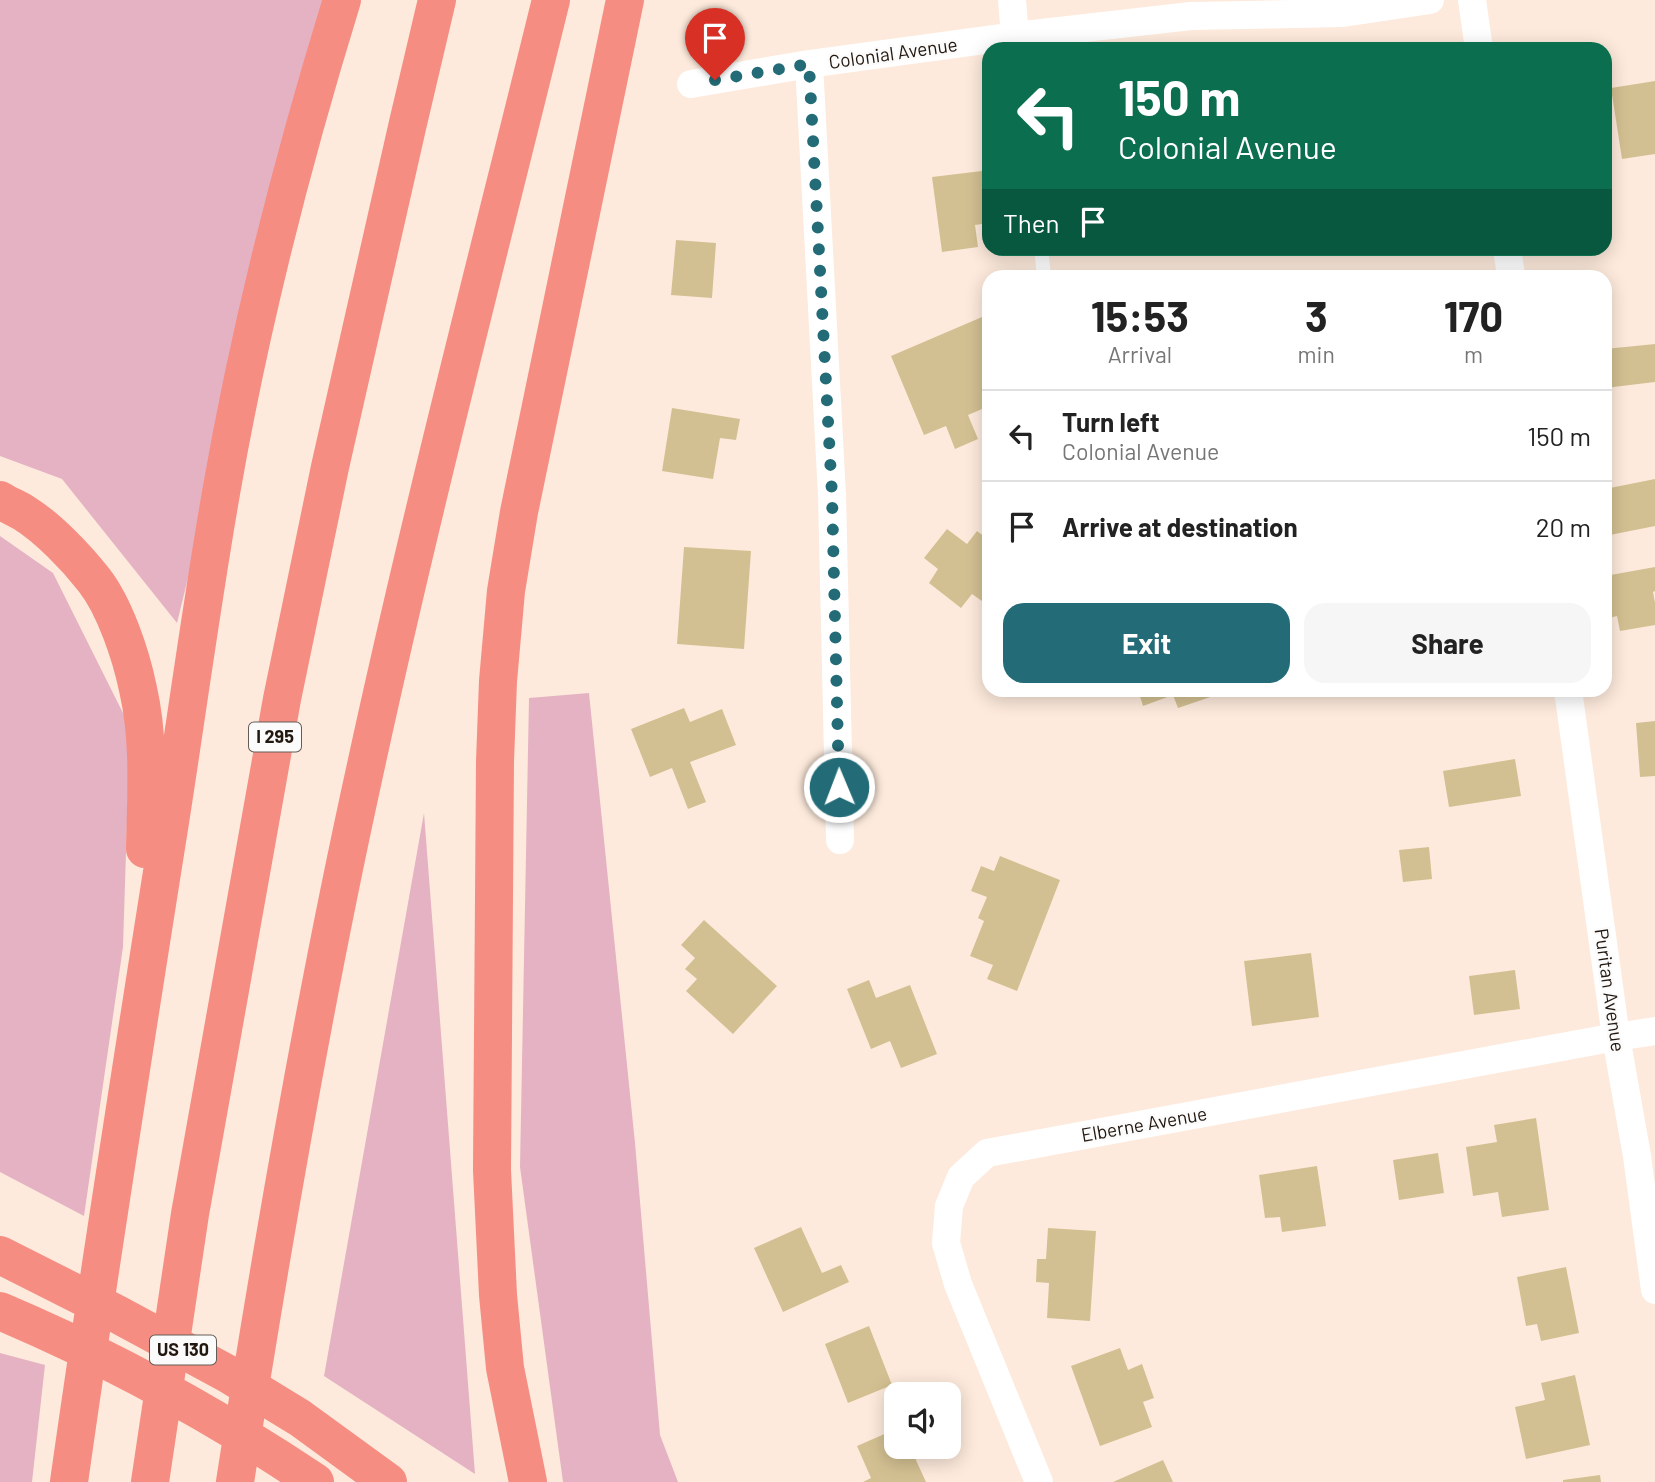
<!DOCTYPE html>
<style>
body{margin:0;font-family:Barlow,sans-serif;background:#f6f6f6;color:#222;height:100vh;display:flex;flex-direction:column;font-size:26px;white-space:nowrap}
*{box-sizing:border-box;margin:0}
p{font-size:23px;color:#767676}
.icon{flex:none;width:38px;height:38px;fill:none;stroke:currentColor;stroke-width:2;stroke-linecap:round;stroke-linejoin:round}
.map{position:relative;flex:1;overflow:hidden}
.panel{position:absolute;left:982px;top:270px;width:630px;height:427px;display:flex;flex-direction:column;background:#fff;border-radius:21px;box-shadow:0 4px 18px #0003}
.panel>*{flex:none}
.top-card{position:absolute;left:982px;top:42px;width:630px;height:214px;border-radius:21px;box-shadow:0 4px 18px #0003;background:#0b6e4f;color:#fff;overflow:hidden}
.buttons{position:absolute;left:884px;top:1382px;display:grid;gap:14px}
.buttons a{display:grid;place-items:center;width:77px;height:77px;border-radius:14px;background:#fff;box-shadow:0 4px 18px #0003;font-size:35px}
.pin{position:absolute;display:grid;place-items:center;width:60px;height:60px;color:#fff;margin:-72px -30px;border-radius:50% 50% 50% 0;rotate:-45deg;box-shadow:0 0 7px #0007}
.pin .icon{rotate:45deg}
.me{position:absolute;width:77px;margin:-38px;rotate:359deg;stroke-linejoin:round;filter:drop-shadow(0 0 5px #0008)}
.turn{display:flex;align-items:center;gap:24px;height:147px;padding:0 21px;font-size:32px}
.turn .icon{width:91px;height:91px;stroke-width:2.5}
.turn b{display:block;font-size:49px;line-height:60px}
.then{display:flex;align-items:center;height:66px;padding:0 21px;background:#0003;gap:14px;font-size:26px}
.eta{display:flex;justify-content:space-evenly;align-items:center;height:119px;text-align:center}
.eta b{font-size:42px;font-weight:700;line-height:49px}
.primary-button{display:flex;gap:14px;margin-top:auto;padding:14px 21px}
.primary-button a{flex:1;height:80px;border-radius:21px;background:#236c77;color:#fff;font-size:28px;font-weight:700;line-height:80px;text-align:center}
.primary-button a+a{background:#f6f6f6;color:#222}
ul{padding:0;list-style:none}
li{display:flex;align-items:center;gap:21px;height:91px;padding:0 21px;border-top:2px solid #e0e0e0}
li div{flex:1}
li b{display:block;font-size:26px}
li em{font-style:normal}
.map>svg:first-child{display:block}
</style>
<div class="map">
<svg width="1655" height="1482" viewBox="0 0 1655 1482">
<rect width="100%" height="100%" fill="#fdeadc"/>
<path fill="#e5b2c3" d="M0,0H329L177,623L62,479L0,456Z
M0,536L53,573L130,727L123,947L84,1216L0,1172Z
M589,693L635,1143L660,1435L678,1482H563L520,1167L529,698Z
M424,813L475,1474L324,1376Z
M0,1353L45,1365L32,1482H0Z"/>
<path fill="#d3c092" d="M1655,81V154L1622,159L1611,88Z
M982,171L989,223L975,225L978,247L942,252L932,177Z
M676,240L716,243L712,298L671,295Z
M989,314V376L983,379L989,392V406L968,415L978,439L955,449L946,426L924,435L891,356Z
M1655,344V382L1605,388V349Z
M672,408L740,419L736,440L720,438L713,479L662,471Z
M1655,479V526L1605,536V489Z
M947,529L967,544L977,531L989,540V606L972,594L961,608L929,583L938,569L924,558Z
M684,547L751,551L744,649L677,644Z
M1655,567V591L1653,592L1655,603V625L1620,631L1617,616L1605,619V576Z
M1138,690H1231L1178,708L1173,695L1143,706Z
M684,708L690,722L722,709L736,745L690,762L706,802L688,809L672,768L650,777L631,729Z
M1655,721V776L1640,777L1636,723Z
M1515,759L1521,796L1449,807L1443,771Z
M1429,847L1432,879L1403,882L1399,850Z
M1000,856L1060,880L1017,991L987,979L993,965L970,956L984,921L978,918L987,897L971,891L981,866L994,871Z
M704,920L777,986L733,1034L686,991L697,979L685,969L695,958L681,945Z
M1311,953L1319,1017L1252,1026L1244,961Z
M1515,970L1520,1009L1474,1015L1469,976Z
M869,980L876,998L910,985L937,1054L901,1068L890,1041L871,1049L847,989Z
M1536,1118L1549,1210L1502,1217L1498,1192L1473,1196L1466,1147L1497,1142L1494,1125Z
M1438,1153L1444,1193L1399,1200L1393,1160Z
M1317,1166L1326,1226L1282,1232L1280,1217L1265,1218L1259,1175Z
M801,1227L822,1273L841,1265L849,1282L783,1312L754,1248Z
M1048,1228L1096,1231L1090,1321L1047,1318L1049,1283L1036,1282L1037,1259H1046Z
M1566,1267L1579,1333L1541,1341L1537,1324L1526,1326L1517,1277Z
M869,1326L892,1385L848,1403L825,1344Z
M1120,1348L1128,1370L1142,1364L1154,1398L1143,1402L1152,1427L1100,1446L1071,1366Z
M1575,1375L1590,1445L1526,1459L1515,1407L1545,1400L1541,1383Z
M896,1429V1447H910L926,1482H863L871,1478L857,1446Z
M1163,1460L1173,1482H1113Z
M1600,1475L1601,1482H1563V1480Z"/>
<g fill="none" stroke-linecap="round" stroke-linejoin="round">
<path stroke="#fff" stroke-width="14" d="M1041,248L1044,276"/>
<path stroke="#fff" stroke-width="28" d="M1012,0L1015,36
M1472,0L1479,49
M809,64L832,495L840,840
M691,84L809,64L1015,36L1191,16L1343,13L1430,0
M1507,248L1511,276
M1568,690L1616,1037L1637,1156L1655,1290
M1039,1482L958,1284L946,1243L949,1206L961,1177L987,1153L1616,1037L1655,1031"/>
<path stroke="#f68d82" stroke-width="38" d="M0,500C8,505 16,508 24,513C48,528 76,557 94,580C115,607 131,655 138,689C150,741 146,796 145,849
M0,1255L117,1314L228,1374L300,1418L388,1482
M0,1311C111,1358 215,1415 315,1482
M69,1482C100,1262 135,1042 170,822C187,713 202,602 221,493C250,326 292,162 342,0
M150,1482L190,1214L282,699L330,467L408,123L437,0
M235,1482C272,1244 313,1006 365,770C421,512 488,256 551,0
M528,1482L505,1368L498,1295L492,1170L495,761L498,681L506,591L519,512L625,0"/>
</g>
<g fill="none" stroke-linecap="round" stroke-linejoin="round">
<path stroke="#236c77" stroke-width="12" stroke-dasharray="0 21.6" d="M715,80L809,64L832,495L839,787"/>
</g>
<g text-anchor="middle" stroke-width="5" stroke-linejoin="round" paint-order="stroke">
<g fill="#fbfbfb" stroke="#645c56" stroke-width="2">
<rect x="249" y="722.5" width="52" height="29" rx="5"/>
<rect x="150" y="1335.5" width="66" height="29" rx="5"/>
</g>
<g font-size="18" font-weight="bold" fill="#231810">
<text x="275" y="743">I 295</text>
<text x="183" y="1356">US 130</text>
</g>
<g font-size="19" fill="#231810" stroke="#fbfbfb">
<text transform="translate(893 53) rotate(-8)" y="7">Colonial Avenue</text>
<text transform="translate(1610 990) rotate(82)" y="7">Puritan Avenue</text>
<text transform="translate(1144 1124) rotate(-10)" y="7">Elberne Avenue</text>
</g>
</g>
</svg>
<div class="buttons">
<a><svg class="icon" aria-label="sound" viewBox="0 0 24 24"><path d="M4 9h4l5-4v14l-5-4H4zM17 9q2 3 0 6"/></svg></a>
</div>
<div class="pin" style="left:715px;top:80px;background:#d93025"><svg class="icon" aria-label="arrive" viewBox="0 0 24 24"><path d="M6 21V4h12l-3 4 3 4H6"/></svg></div>
<svg class="me" style="left:839px;top:787px" viewBox="-20 -20 40 40"><circle r="17" fill="#236c77" stroke="#fff" stroke-width="3"/><path d="M0-11L8 9 0 5-8 9z" fill="#fff"/></svg>
<div class="top-card">
<div class="turn"><svg class="icon" aria-label="left" viewBox="0 0 24 24"><path d="M17 20v-9H6M10 6l-5 5 5 5"/></svg><div><b>150 m</b>Colonial Avenue</div></div>
<div class="then">Then<svg class="icon" aria-label="arrive" viewBox="0 0 24 24"><path d="M6 21V4h12l-3 4 3 4H6"/></svg></div>
</div>
<section class="panel">
<div class="eta">
<div><b>15:53</b><p>Arrival</p></div>
<div><b>3</b><p>min</p></div>
<div><b>170</b><p>m</p></div>
</div>
<ul>
<li><svg class="icon" aria-label="left" viewBox="0 0 24 24"><path d="M17 20v-9H6M10 6l-5 5 5 5"/></svg><div><b>Turn left</b><p>Colonial Avenue</p></div><em>150 m</em></li>
<li><svg class="icon" aria-label="arrive" viewBox="0 0 24 24"><path d="M6 21V4h12l-3 4 3 4H6"/></svg><div><b>Arrive at destination</b></div><em>20 m</em></li>
</ul>
<div class="primary-button"><a>Exit</a><a>Share</a></div>
</section>
</div>
